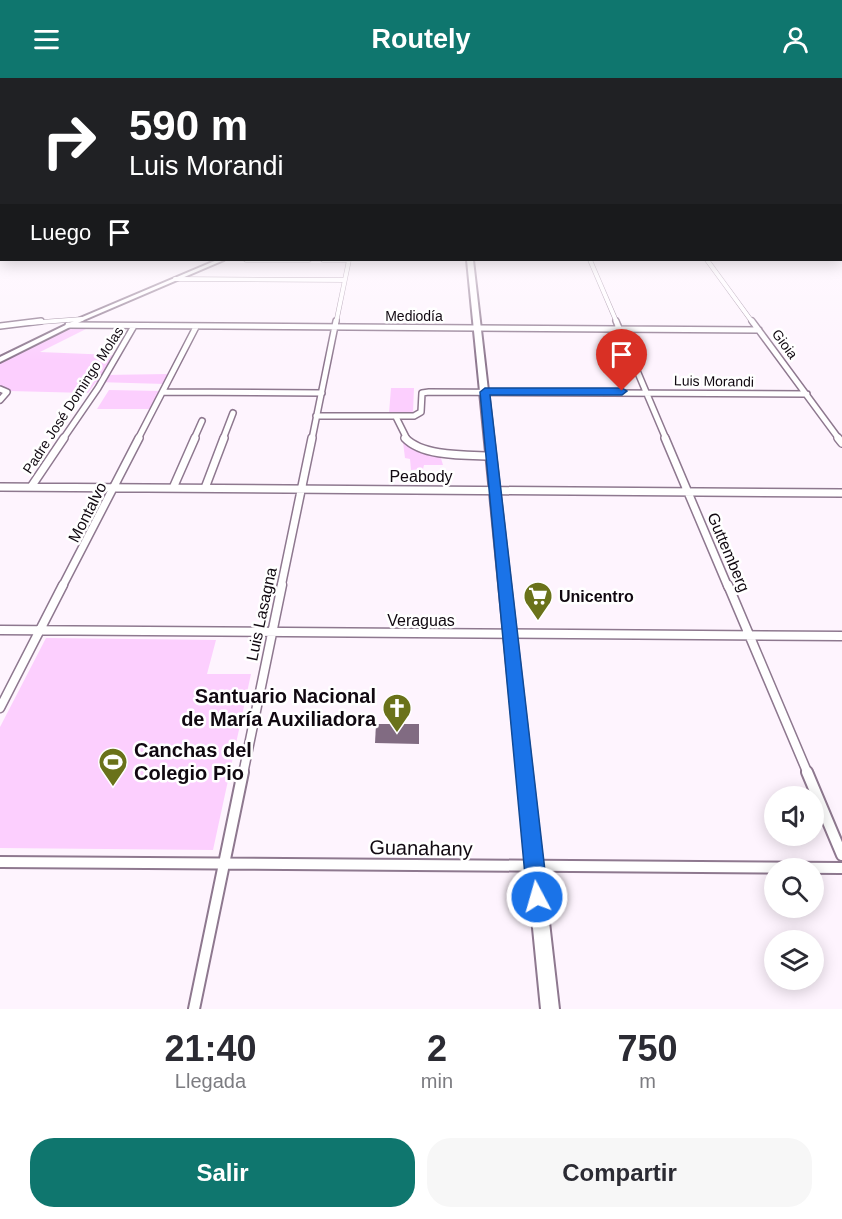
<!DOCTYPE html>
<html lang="es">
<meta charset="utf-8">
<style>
body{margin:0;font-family:Helvetica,sans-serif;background:#f7f7f7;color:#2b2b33;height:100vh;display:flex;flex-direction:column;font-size:22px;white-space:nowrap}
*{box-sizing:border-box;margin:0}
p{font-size:20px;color:#7c7c81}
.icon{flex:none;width:33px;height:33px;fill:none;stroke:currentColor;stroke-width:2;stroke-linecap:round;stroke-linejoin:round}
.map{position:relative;height:931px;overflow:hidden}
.details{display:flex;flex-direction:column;background:#fff;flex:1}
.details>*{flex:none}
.hud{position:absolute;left:0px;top:0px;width:843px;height:183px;box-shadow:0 3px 15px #0003;background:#202124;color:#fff;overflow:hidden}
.fabs{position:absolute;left:764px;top:708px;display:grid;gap:12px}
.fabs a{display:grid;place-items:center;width:60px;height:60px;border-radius:50%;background:#fff;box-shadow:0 3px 15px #0003;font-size:30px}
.pin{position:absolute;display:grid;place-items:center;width:51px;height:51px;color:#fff;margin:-62px -26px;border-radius:50% 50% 50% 0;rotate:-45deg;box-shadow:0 0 6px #0007}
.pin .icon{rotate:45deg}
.me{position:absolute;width:66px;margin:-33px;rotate:354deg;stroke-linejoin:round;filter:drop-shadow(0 0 4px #0008)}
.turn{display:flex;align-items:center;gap:21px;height:126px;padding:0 30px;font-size:27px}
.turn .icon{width:78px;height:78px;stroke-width:2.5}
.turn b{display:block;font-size:42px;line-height:51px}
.then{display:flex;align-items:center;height:57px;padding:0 30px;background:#0003;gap:12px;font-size:22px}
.eta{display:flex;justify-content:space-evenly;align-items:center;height:102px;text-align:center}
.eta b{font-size:36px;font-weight:700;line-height:42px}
.cta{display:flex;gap:12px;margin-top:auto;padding:12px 30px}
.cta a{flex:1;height:69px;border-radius:24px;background:#0f766e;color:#fff;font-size:24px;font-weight:700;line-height:69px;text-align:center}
.cta a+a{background:#f7f7f7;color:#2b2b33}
header{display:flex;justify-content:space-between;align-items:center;height:78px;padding:0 30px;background:#0f766e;color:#fff;font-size:27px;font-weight:700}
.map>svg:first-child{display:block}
</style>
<header><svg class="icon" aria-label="menu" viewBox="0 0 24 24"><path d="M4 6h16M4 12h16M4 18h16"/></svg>Routely<svg class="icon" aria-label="person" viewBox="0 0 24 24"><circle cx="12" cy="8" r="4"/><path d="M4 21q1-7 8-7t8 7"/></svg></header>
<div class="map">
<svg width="842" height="931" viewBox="0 0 842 931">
<rect width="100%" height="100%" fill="#fef4fe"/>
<path fill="#fccffe" d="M71,249L88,250L40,274L112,277L104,297L168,296L165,306L96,304L88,315L9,313L0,310V284Z
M391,310H414L413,334L389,335Z
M109,312L161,313L150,331H97Z
M403,364L440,377L443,387H424L423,391L411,392L410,381L405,380Z
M46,560L216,562L207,596H251L213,772L0,770V649Z"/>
<path fill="#816b82" d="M376,646H419V666L375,665Z"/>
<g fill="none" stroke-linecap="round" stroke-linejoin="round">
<g stroke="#8e788f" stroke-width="5">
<path id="street-far4" d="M246,182H309
M323,182H349
M590,182L617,245
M707,182L753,245
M175,201L345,202
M28,245L82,241
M336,245L349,182"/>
</g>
<g stroke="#8e788f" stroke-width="8">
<path id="street-far3" d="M616,243L666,361
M752,243L839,361
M68,247L759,252
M0,248L41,243
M0,311L7,314L0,322
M163,314L322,315
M316,338H414L421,334L422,315L429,314L807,316
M396,339L407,361
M63,361L98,310L134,248
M138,361L196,249
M194,361L202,343
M223,361L233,335
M312,361L336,243"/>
</g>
<g stroke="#8e788f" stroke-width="10">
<path id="street-far2" d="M405,360C423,379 466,377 491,378
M665,360L728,509
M838,360L842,365
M0,409L842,415
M31,409L64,360
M173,410L195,360
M205,410L224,360
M62,509L139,360
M281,509L312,360"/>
</g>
<g stroke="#8e788f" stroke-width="11">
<path id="street-far1" d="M728,507L808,696
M0,552L842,558
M0,630L63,507
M243,696L282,507"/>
</g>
<g stroke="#8e788f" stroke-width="14">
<path id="street" d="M807,694L842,777
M0,784L842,790
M194,931L243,694"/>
</g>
<g stroke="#8e788f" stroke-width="4">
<path id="secondary" d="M217,182H224L84,242L0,284V279L80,240Z
M467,182H473L559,931H541Z"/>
</g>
<use href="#street-far4" stroke="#fff" stroke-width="4"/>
<use href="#street-far3" stroke="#fff" stroke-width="5"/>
<use href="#street-far2" stroke="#fff" stroke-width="7"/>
<use href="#street-far1" stroke="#fff" stroke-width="8"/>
<use href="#street" stroke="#fff" stroke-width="10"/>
<use href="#secondary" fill="#fff" fill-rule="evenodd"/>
</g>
<linearGradient id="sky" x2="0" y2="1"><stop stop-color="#aab1ec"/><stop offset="0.54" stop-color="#fffaff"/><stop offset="1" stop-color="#fffaff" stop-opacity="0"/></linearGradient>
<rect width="842" height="282" fill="url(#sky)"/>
<path fill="#1a73e8" stroke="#114b97" stroke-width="1.5" d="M485,310H622L627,313L622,317H490L548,819L545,826L537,829L530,826L527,819L480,314Z"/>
<defs>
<g id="supermarket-pin" transform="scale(1.5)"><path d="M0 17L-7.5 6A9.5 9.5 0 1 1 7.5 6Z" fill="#6a721a" stroke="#fff"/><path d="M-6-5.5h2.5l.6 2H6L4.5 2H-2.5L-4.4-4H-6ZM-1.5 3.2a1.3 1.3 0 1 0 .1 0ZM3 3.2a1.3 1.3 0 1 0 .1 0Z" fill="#fff"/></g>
<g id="church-pin" transform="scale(1.5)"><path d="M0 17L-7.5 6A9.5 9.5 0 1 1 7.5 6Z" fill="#6a721a" stroke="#fff"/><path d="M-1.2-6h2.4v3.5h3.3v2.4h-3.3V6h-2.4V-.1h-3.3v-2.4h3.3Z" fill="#fff"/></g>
<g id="stadium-pin" transform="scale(1.5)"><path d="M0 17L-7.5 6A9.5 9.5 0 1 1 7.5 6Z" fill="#6a721a" stroke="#fff"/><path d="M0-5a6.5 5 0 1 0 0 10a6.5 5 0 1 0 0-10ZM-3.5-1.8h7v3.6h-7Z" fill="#fff"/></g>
</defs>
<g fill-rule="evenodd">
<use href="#supermarket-pin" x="538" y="518"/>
<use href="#church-pin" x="397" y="630"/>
<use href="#stadium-pin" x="113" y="684"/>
</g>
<g text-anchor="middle" stroke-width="5" stroke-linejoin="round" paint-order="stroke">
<g font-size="14" fill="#110911" stroke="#fff">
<text x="414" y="243">Mediodía</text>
<text transform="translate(785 266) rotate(54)" y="5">Gioia</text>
<text transform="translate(714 303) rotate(1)" y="5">Luis Morandi</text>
<text transform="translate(73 322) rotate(-57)" y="5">Padre José Domingo Molas</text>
</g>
<g font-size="16" fill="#110911" stroke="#fff">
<text x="421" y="404">Peabody</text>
<text transform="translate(87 434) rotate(-63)" y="6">Montalvo</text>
<text transform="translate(729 474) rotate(67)" y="6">Guttemberg</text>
<text transform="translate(261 536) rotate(-78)" y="6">Luis Lasagna</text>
<text x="421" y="548">Veraguas</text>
</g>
<g font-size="16" font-weight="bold" fill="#110911" stroke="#fff" text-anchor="start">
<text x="559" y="524">Unicentro</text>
</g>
<g font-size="20" font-weight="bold" fill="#110911" stroke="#fff" text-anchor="end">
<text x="376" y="625">Santuario Nacional<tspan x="376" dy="23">de María Auxiliadora</tspan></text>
<text x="134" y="679" text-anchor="start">Canchas del<tspan x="134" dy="23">Colegio Pio</tspan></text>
</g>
<g font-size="20" fill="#110911" stroke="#fff">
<text transform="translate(421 770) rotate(1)" y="7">Guanahany</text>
</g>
</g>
</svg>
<div class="fabs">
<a><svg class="icon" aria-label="sound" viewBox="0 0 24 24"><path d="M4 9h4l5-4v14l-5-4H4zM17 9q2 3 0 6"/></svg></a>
<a><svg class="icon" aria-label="search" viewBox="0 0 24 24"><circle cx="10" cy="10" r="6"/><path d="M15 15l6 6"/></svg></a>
<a><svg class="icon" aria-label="layers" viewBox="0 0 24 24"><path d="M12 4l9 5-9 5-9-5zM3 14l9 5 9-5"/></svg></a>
</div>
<div class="pin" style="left:622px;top:313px;background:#d93025"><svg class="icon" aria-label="arrive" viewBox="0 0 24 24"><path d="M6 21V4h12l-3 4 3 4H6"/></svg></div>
<svg class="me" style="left:537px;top:819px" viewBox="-20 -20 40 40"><circle r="17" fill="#1a73e8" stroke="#fff" stroke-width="3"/><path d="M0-11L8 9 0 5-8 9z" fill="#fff"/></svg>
<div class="hud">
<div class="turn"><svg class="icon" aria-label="right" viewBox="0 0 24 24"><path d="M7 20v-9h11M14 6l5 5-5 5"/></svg><div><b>590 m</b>Luis Morandi</div></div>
<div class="then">Luego<svg class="icon" aria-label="arrive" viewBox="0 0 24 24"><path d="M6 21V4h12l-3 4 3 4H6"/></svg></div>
</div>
</div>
<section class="details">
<div class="eta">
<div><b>21:40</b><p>Llegada</p></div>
<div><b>2</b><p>min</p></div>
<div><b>750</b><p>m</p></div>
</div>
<div class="cta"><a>Salir</a><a>Compartir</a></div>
</section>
